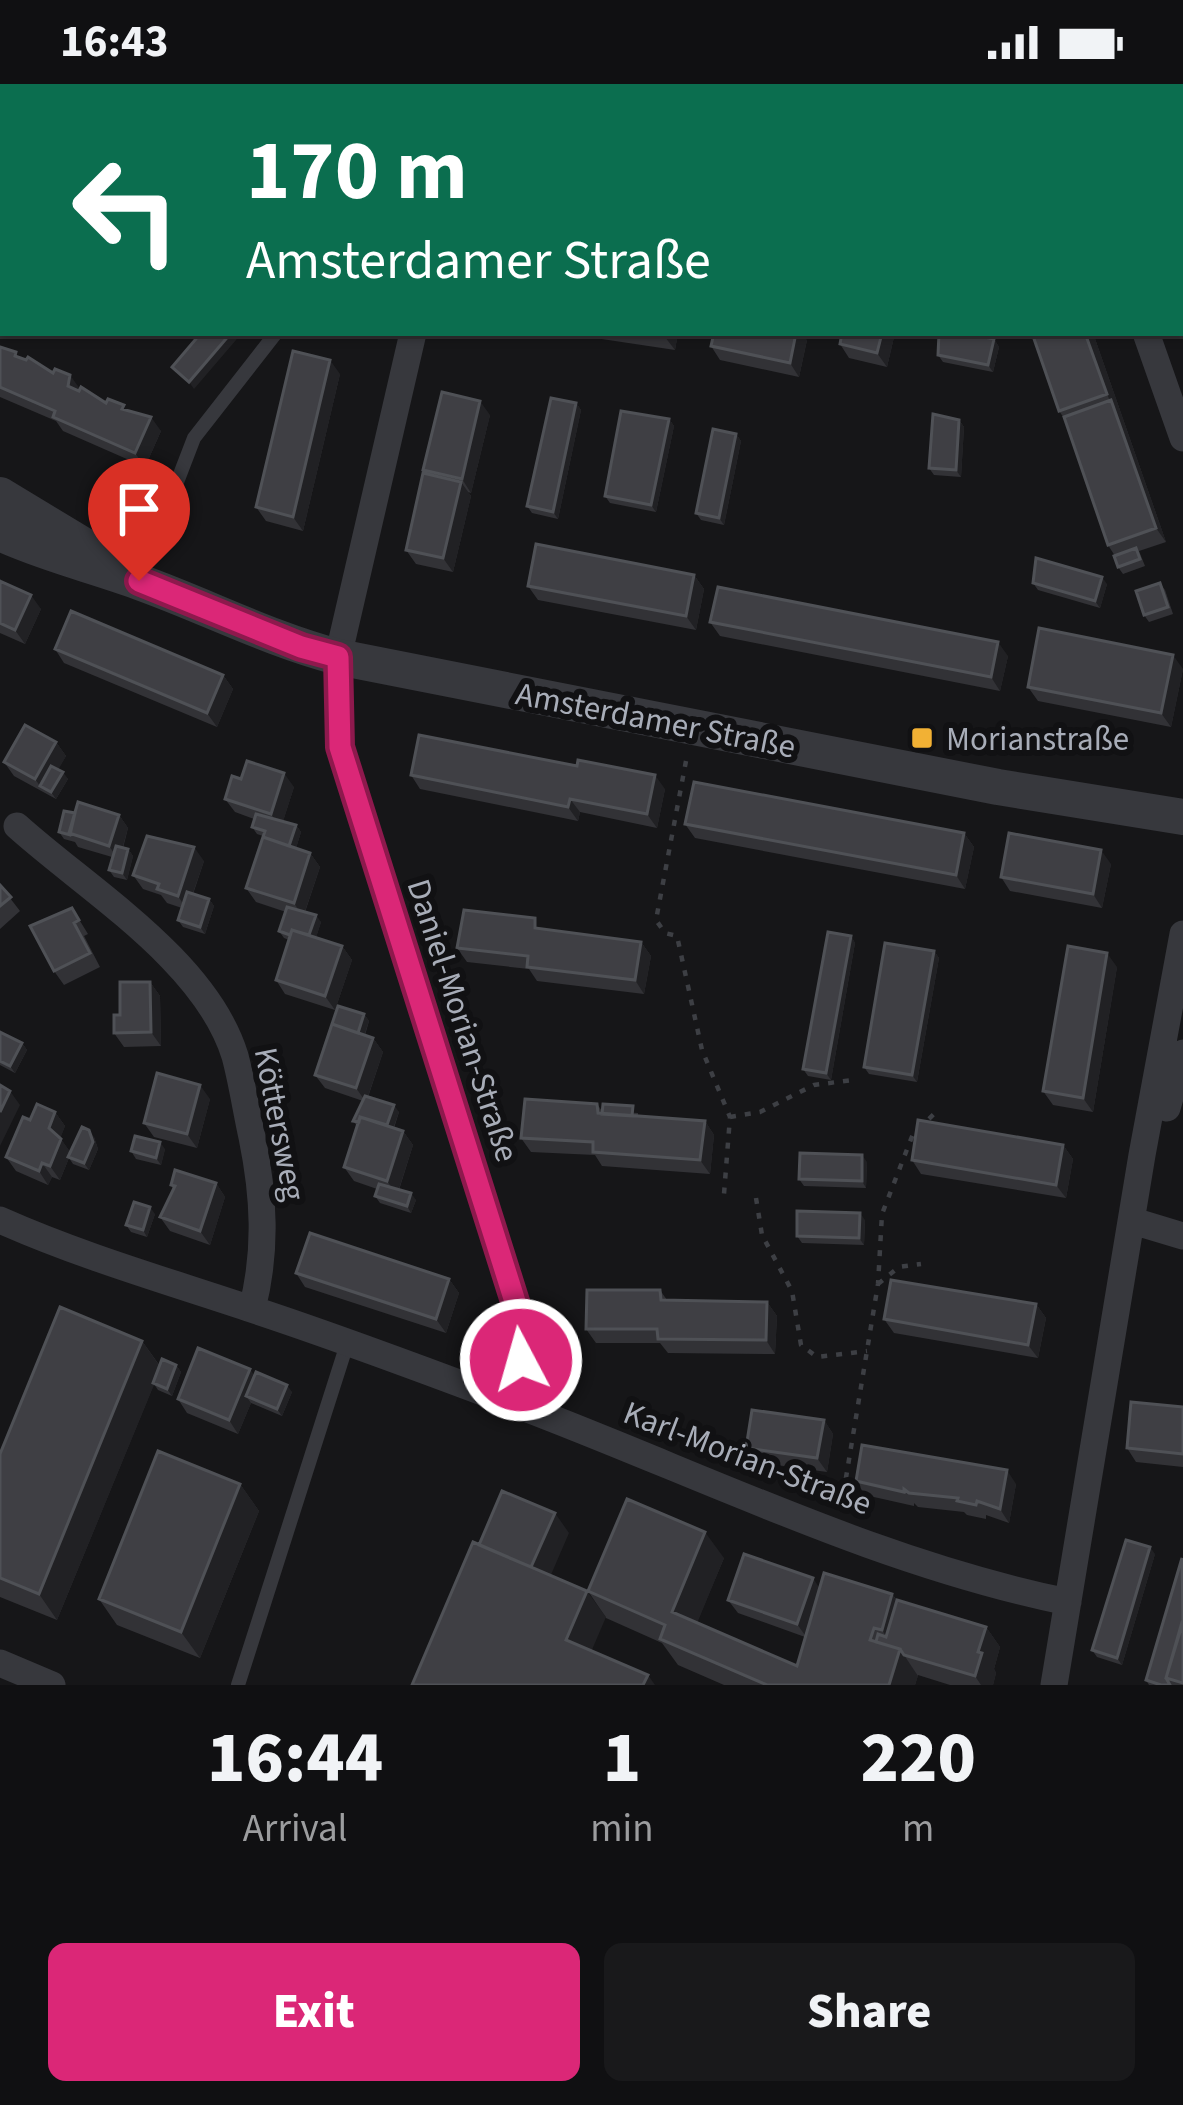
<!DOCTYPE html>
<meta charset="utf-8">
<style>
body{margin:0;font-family:"Source Sans 3",sans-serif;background:#19191b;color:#f1f3f6;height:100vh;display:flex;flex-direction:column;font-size:45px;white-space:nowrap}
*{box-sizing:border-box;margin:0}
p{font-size:39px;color:#9c9d9f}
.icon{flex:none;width:66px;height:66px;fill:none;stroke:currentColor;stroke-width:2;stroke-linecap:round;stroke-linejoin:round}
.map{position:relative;height:1601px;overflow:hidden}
.panel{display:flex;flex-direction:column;background:#101012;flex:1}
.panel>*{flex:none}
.hud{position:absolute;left:0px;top:0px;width:1185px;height:252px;box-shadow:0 3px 9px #0004,0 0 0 3px #303032;background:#0b6e4f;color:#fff;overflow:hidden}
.pin{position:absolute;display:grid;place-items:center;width:102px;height:102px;color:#fff;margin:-123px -51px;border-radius:50% 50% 50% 0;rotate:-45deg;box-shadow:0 0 12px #0007}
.pin .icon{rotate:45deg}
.me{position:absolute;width:132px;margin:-66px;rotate:354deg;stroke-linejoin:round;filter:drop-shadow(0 0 9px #0008)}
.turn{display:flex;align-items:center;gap:42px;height:252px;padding:0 48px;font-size:54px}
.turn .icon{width:156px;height:156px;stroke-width:2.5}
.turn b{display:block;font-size:84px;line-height:102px}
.eta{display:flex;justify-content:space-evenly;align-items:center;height:204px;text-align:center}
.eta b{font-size:72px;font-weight:800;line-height:84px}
.cta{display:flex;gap:24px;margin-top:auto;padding:24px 48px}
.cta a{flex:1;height:138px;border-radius:18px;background:#db2777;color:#fff;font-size:48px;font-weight:800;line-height:138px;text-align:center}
.cta a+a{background:#19191b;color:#f1f3f6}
.status{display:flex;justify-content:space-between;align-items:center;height:84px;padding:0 60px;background:#101012;direction:ltr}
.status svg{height:33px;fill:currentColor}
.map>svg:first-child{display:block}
</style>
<div class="status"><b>16:43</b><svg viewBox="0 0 49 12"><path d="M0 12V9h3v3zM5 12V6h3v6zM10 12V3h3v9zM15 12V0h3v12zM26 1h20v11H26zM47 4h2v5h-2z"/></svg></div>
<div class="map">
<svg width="1183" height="1601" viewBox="0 0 1183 1601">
<rect width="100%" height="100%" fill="#161618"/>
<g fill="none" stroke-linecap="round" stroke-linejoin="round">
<path stroke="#3d3f44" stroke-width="4.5" stroke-dasharray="6 9" stroke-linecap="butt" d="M686,677L656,836L665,849L677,852L702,966L730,1033L724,1110
M730,1033L760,1028L814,1001L852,996
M756,1114L762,1151L792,1207L801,1261L817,1273L867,1267
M878,1200L899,1183L921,1180
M841,1424L878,1200L882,1130L913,1050L936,1028"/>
<path stroke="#37383d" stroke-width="14" d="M139,497L194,354L276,249
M238,1601L347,1260"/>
<path stroke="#37383d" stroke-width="27" d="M1058,0L1059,3
M413,249L338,573L340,663L524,1248L521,1276L507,1317
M1146,249L1183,354
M17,742C88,806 206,877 235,972C242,998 246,1026 252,1053C264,1112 267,1167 252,1225
M1167,1024L1183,969
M0,1136C81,1172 164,1196 248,1224C334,1252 419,1284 504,1316C690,1385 872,1478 1068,1518
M1133,1137L1183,1152
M0,1579L52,1601
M1054,1601L1142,1071L1183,850"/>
<path stroke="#37383d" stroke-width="36" d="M0,411L106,475
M0,449C45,470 93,481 139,498C206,522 269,555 338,573L998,703L1183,733"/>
<path stroke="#45474d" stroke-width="39" d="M0,7L3,4"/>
</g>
<path fill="#323236" d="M167,0H295L294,3H178Z
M591,249H678L675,266L595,254Z
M842,249H895L887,283L849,274L840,260Z
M1032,249H1093L1166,458L1139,467L1145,482L1123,490L1118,483L1115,472L1108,461L1064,334L1059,327Z
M994,255L999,263L993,288L943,278L938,271Z
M807,256L799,293L720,276L711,262Z
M0,263L106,319L128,327L161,347L145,383L63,347L56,337L0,313Z
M340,290L303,447L266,437L256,423Z
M576,319L581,326L558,435L532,429L527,422Z
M490,331L471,409L468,408L471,412L453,488L416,480L406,466L426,390L423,386Z
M669,335L674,342L656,428L610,419L605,412Z
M959,336L964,343L961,393L934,391L929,384Z
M736,350L741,357L724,441L701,436L696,429Z
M694,491L704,505L696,546L538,516L528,502Z
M0,497L41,525L25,560L0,549Z
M1033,499L1107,500L1100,524L1038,506Z
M1160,499L1165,506L1173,530L1149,538L1144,531Z
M710,538L1008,572L1000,607L720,552Z
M55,565L223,591L233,605L217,643L64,579Z
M1183,585L1171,643L1038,617L1028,603Z
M56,658L66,672L58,685L68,695L56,715L14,692L4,678Z
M411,691L665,705L657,744L580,728L578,737L420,705Z
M241,695L294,703L283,737L296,741L301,748L296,764L310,769L320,783L305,828L321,838L316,853L342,862L352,876L335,926L285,910L276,896L289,856L284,854L279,847L286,828L256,818L246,804L263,752L257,750L252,743L254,735L235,728L225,715Z
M75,729L119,731L128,744L123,764L128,765L133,772L127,796L114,793L109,786L112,773L78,763L75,758L64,755L59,748Z
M685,740L964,749L974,763L965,805L695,754Z
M204,777L193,810L209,815L214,822L205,850L183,843L178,836L182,824L167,819L161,811L143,805L133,791Z
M1111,780L1102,824L1010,807L1001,793Z
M0,801L20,827L0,845Z
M72,824L88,850L84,852L100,883L64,901L54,887Z
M543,845L641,858L651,872L644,910L537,897L529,885L467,878L457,864Z
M851,852L855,859L831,996L808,992L803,985Z
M934,867L939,874L917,998L869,990L864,983Z
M1117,883L1093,1028L1053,1021L1043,1007Z
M150,898L160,912L161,962L124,963L114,949Z
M364,930L369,937L365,951L373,954L383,968L368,1013L399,1028L394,1044L403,1047L413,1061L399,1106L416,1116L411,1129L380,1119L375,1112L377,1105L354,1097L344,1083L357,1042L353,1037L363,1017L325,1004L315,991Z
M0,948L22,959L27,966L15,989L0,981Z
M210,1015L197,1064L154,1053L144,1039Z
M597,1020L602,1027L638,1029V1032L705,1037L714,1051L710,1090L602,1082L595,1071L531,1068L521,1054Z
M55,1028L65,1042L60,1054L70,1068L94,1053L98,1065L89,1086L73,1080L69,1074L60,1096L52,1093L48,1101L16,1087L6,1073L30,1036Z
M1063,1061L1073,1075L1066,1114L921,1090L912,1076Z
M165,1065L161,1081L136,1075L131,1067Z
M867,1078L866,1104L804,1102L799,1095Z
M216,1099L225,1113L210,1161L170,1147L160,1133L173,1105L171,1101Z
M155,1130L147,1153L131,1148L126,1141Z
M865,1136L864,1161L802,1159L797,1152Z
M296,1189L449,1195L459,1209L446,1249L305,1203Z
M660,1206L667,1216L767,1218L777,1232L775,1270L668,1269L660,1259H596L586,1245Z
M1036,1220L1046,1234L1038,1274L894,1249L884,1235Z
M142,1257L160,1282L176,1281L181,1288L172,1312L158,1306L154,1300L57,1536L0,1513V1370Z
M254,1292L292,1308L282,1332L251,1319L238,1350L187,1329L178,1315Z
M1183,1323V1383L1136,1378L1127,1364Z
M824,1336L833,1350L827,1388L755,1378L746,1364Z
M856,1397L1016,1400L1009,1439L986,1431V1435L967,1431L964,1428L918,1423L914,1419V1422L865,1411Z
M240,1400L259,1427L200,1574L117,1541L99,1515Z
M1155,1470L1122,1581L1097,1573L1092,1566Z
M724,1474L697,1538L797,1582L805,1553L738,1529L728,1516L820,1504L892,1510L897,1516L986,1543L1000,1563L994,1585L996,1589L993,1601H950L918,1591L915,1601H724L678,1581L662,1559L606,1534L588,1507Z
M1183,1474V1601H1149L1146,1596Z"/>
<path fill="#212124" d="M231,249H242L194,305L189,298Z
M666,249H678L675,266L665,253Z
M796,249H802L807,256L799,293L790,279Z
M882,249H895L887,283L877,269Z
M1085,249H1093L1166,458L1156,444Z
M994,255L999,263L993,288L988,281Z
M330,276L340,290L303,447L293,433Z
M70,291L80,305L77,316L68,302Z
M480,317L490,331L471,409L462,395Z
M576,319L581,326L558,435L553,428Z
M151,333L161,347L145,383L135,369Z
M669,335L674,342L656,428L651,421Z
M959,336L964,343L961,393L956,386Z
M736,350L741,357L724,441L719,434Z
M461,398L471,412L453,488L443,474Z
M694,491L704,505L696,546L686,532Z
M1102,493L1107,500L1100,524L1095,517Z
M31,511L41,525L25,560L15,546Z
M998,558L1008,572L1000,607L991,593Z
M1173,571L1183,585L1171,643L1161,629Z
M223,591L233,605L217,643L207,629Z
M56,658L66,672L47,706L40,702L35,695Z
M63,688L68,695L56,715L51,708Z
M284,689L294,703L281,744L271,730Z
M655,691L665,705L657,744L647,730Z
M570,715L580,728L578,737L568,723Z
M119,731L128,744L119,776L109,762Z
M296,741L301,748L293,774L288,767Z
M964,749L974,763L965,805L956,791Z
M194,763L204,777L187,826L178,812Z
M128,765L133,772L127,796L122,789Z
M1101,766L1111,780L1102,824L1093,810Z
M310,769L320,783L303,833L294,819Z
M209,815L214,822L205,850L200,843Z
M316,831L321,838L313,863L308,856Z
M851,852L855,859L831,996L826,989Z
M641,858L651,872L644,910L635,896Z
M342,862L352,876L335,926L325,912Z
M934,867L939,874L917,998L912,991Z
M1107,869L1117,883L1093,1028L1083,1014Z
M150,898L160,912L161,962L151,948Z
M364,930L369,937L361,961L356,954Z
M373,954L383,968L366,1018L356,1004Z
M22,959L27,966L15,989L10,982Z
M200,1001L210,1015L197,1064L187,1050Z
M10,1007L20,1021L0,1062V1028Z
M394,1021L399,1028L390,1053L385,1046Z
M55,1028L65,1042L59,1058L49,1044Z
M705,1037L714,1051L710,1090L700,1076Z
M89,1046L94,1053L98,1065L89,1086L84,1079Z
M403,1047L413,1061L397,1111L387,1097Z
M61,1055L71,1069L60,1096L50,1082Z
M160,1058L165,1065L161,1081L156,1074Z
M1063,1061L1073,1075L1066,1114L1056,1101Z
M862,1071L867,1078L866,1104L862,1097Z
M42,1079L52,1093L48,1101L39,1087Z
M216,1099L225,1113L210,1161L200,1147Z
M411,1109L416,1116L411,1129L407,1122Z
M150,1123L155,1130L147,1153L143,1146Z
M860,1129L865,1136L864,1161L859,1154Z
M449,1195L459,1209L446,1249L436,1235Z
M767,1218L777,1232L775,1270L766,1256Z
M1036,1220L1046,1234L1038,1274L1028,1261Z
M142,1257L161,1284L57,1536L39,1510Z
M176,1281L181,1288L172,1312L167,1305Z
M250,1285L259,1299L246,1312L251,1319L238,1350L229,1336Z
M287,1301L292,1308L282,1332L277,1325Z
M824,1336L833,1350L827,1388L817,1374Z
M1007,1386L1016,1400L1009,1439L1000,1425Z
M240,1400L259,1427L200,1574L181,1548Z
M555,1429L569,1449L544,1507L530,1486Z
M705,1448L724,1474L691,1554L672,1528Z
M1150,1463L1155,1470L1122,1581L1117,1574Z
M813,1494L822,1508L807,1554L797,1540Z
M587,1507L606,1533L585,1582L566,1556Z
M892,1510L911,1536L902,1568L918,1592L915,1601H889L897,1569L882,1546Z
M986,1543L1000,1563L994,1585L996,1589L993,1601H981L975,1592L978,1568Z
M648,1591L655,1601H643Z"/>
<path fill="#3f3f44" stroke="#4f5156" stroke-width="3" d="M210,0H282L281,3H221Z
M720,0H770L782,3H720Z
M979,0H1021L1022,3H974Z
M1115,0H1183V35L1182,3H1114Z
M201,249H231L189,298L172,283Z
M714,249H796L790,279L711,262Z
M842,249H882L877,269L840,260Z
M939,249H966L994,255L988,281L938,271Z
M1032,249H1085L1107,310L1059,327Z
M0,263L16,268L15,272L26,276L28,273L53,289L55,285L70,291L68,302L79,307L81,303L106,319L108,315L124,321L122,325L151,333L135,369L53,333L55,327L0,303Z
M293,267L330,276L293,433L256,423Z
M442,308L480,317L462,395L423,386Z
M551,314L576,319L553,428L527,422Z
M1111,316L1156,444L1108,461L1064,333Z
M621,327L669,335L651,421L605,412Z
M933,330L959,336L956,386L929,384Z
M713,345L736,350L719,434L696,429Z
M423,389L461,398L443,474L406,466Z
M536,460L694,491L686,532L528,502Z
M1136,464L1140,475L1118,483L1114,472Z
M1036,474L1102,493L1095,517L1033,499Z
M0,497L31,511L15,546L0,539Z
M1160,499L1168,523L1144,531L1136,507Z
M718,503L998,558L991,593L710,538Z
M71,527L223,591L207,629L55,565Z
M1039,544L1173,571L1161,629L1028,603Z
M25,641L56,658L35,695L4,678Z
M419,651L577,682L578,676L655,691L647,730L570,715L568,723L411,691Z
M247,677L284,689L271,730L225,715L232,692L241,695Z
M51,682L63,688L51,708L40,702Z
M694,698L964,749L956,791L685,740Z
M78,718L119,731L109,762L69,749Z
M64,727L75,729L70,751L59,748Z
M256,730L296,741L289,762L263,753L265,747L252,743Z
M1009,749L1101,766L1093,810L1001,793Z
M147,752L194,763L178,812L157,805L159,800L133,791Z
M263,753L310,769L294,819L246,804Z
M116,762L128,765L122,789L109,786Z
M0,801L11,813L0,822Z
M187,808L209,815L200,843L178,836Z
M287,823L316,831L309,851L292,846L290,851L279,847Z
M72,824L79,836L74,839L90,869L54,887L30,842Z
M464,826L535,834V844L641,858L635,896L527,883L528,872L457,864Z
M292,846L342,862L325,912L276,896Z
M828,848L851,852L826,989L803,985Z
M885,859L934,867L912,991L864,983Z
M1068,862L1107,869L1083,1014L1043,1007Z
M120,898H150L151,948L114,949V931H120Z
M338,922L364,930L358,949L332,940Z
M332,940L373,954L356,1004L315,991Z
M0,948L22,959L10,982L0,977Z
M157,989L200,1001L187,1050L144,1039Z
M0,1001L10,1007L0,1028Z
M365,1012L394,1021L387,1041L360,1033L359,1038L353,1037Z
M525,1015L597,1020L598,1029L705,1037L700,1076L593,1068V1058L521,1054Z
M37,1020L55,1028L49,1044L61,1055L50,1082L42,1079L39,1087L6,1073L23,1033L30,1036Z
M603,1020L633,1022L632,1032L602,1030Z
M360,1033L403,1047L387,1097L344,1083Z
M918,1036L1063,1061L1056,1101L912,1076Z
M82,1043L89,1046L93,1058L84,1079L68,1073Z
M135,1052L160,1058L156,1074L131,1067Z
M800,1069L862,1071V1097L799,1095Z
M175,1086L216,1099L200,1147L160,1133L175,1102L171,1101Z
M379,1100L411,1109L407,1122L375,1112Z
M134,1118L150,1123L143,1146L126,1141Z
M797,1127L860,1129L859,1154L797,1152Z
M310,1149L449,1195L436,1235L296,1189Z
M891,1196L1036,1220L1028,1261L884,1235Z
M587,1206H660L661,1216L767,1218L766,1256L658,1255L657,1245H586Z
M60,1223L142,1257L39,1510L0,1494V1370Z
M198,1264L250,1285L229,1336L178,1315Z
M162,1275L176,1281L167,1305L153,1299Z
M256,1288L287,1301L277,1325L246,1312Z
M1131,1318L1183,1323V1370L1127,1364Z
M752,1326L824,1336L817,1374L746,1364Z
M862,1361L1007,1386L1000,1425L977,1417L976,1421L957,1417L958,1414L909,1409L904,1405V1408L856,1397Z
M158,1367L240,1400L181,1548L99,1515Z
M502,1407L555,1429L531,1483L479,1461Z
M627,1415L705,1448L672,1528L797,1582L824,1489L892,1510L882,1546L874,1544L870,1556L900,1565L889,1601H767L660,1555L665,1541L588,1507Z
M1126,1456L1150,1463L1117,1574L1092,1566Z
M473,1458L587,1507L566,1556L648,1591L643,1601H412Z
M744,1470L813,1494L797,1540L728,1516Z
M1182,1474L1183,1538L1166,1594L1170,1601H1161L1146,1596Z
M897,1516L986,1543L978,1568L982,1569L975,1592L904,1571L900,1565L876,1558L878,1550L886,1553Z
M1182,1538H1183V1599L1166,1594Z"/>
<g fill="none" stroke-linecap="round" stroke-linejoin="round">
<g stroke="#8e194d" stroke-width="30">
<path id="route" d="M139,497L301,563L338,573L340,663L518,1227L524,1248L521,1276"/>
</g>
<use href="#route" stroke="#db2777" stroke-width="21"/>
</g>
<rect fill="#f2b134" stroke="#111113" stroke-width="4.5" x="910" y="642" width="24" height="24" rx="6"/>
<g text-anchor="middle" stroke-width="12" stroke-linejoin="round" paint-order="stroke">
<g font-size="33" fill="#a8adb8" stroke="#111113">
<text transform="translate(656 635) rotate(11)" y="12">Amsterdamer Straße</text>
<text transform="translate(464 936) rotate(72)" y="12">Daniel-Morian-Straße</text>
<text transform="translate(281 1040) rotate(79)" y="12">Köttersweg</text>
<text transform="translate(748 1373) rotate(21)" y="12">Karl-Morian-Straße</text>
</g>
<g font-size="33" fill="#a8adb8" stroke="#111113" text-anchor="start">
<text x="946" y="666">Morianstraße</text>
</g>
</g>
</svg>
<div class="pin" style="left:139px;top:497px;background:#d93025"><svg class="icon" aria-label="arrive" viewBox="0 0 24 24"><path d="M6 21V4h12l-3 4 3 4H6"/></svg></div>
<svg class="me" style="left:521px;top:1276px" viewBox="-20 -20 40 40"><circle r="17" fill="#db2777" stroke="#fff" stroke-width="3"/><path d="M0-11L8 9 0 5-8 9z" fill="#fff"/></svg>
<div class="hud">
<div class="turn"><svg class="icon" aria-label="left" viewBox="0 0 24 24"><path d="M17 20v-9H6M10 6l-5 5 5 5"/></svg><div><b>170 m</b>Amsterdamer Straße</div></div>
</div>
</div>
<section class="panel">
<div class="eta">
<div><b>16:44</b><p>Arrival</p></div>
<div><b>1</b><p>min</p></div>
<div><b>220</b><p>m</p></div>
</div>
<div class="cta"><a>Exit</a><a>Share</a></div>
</section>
